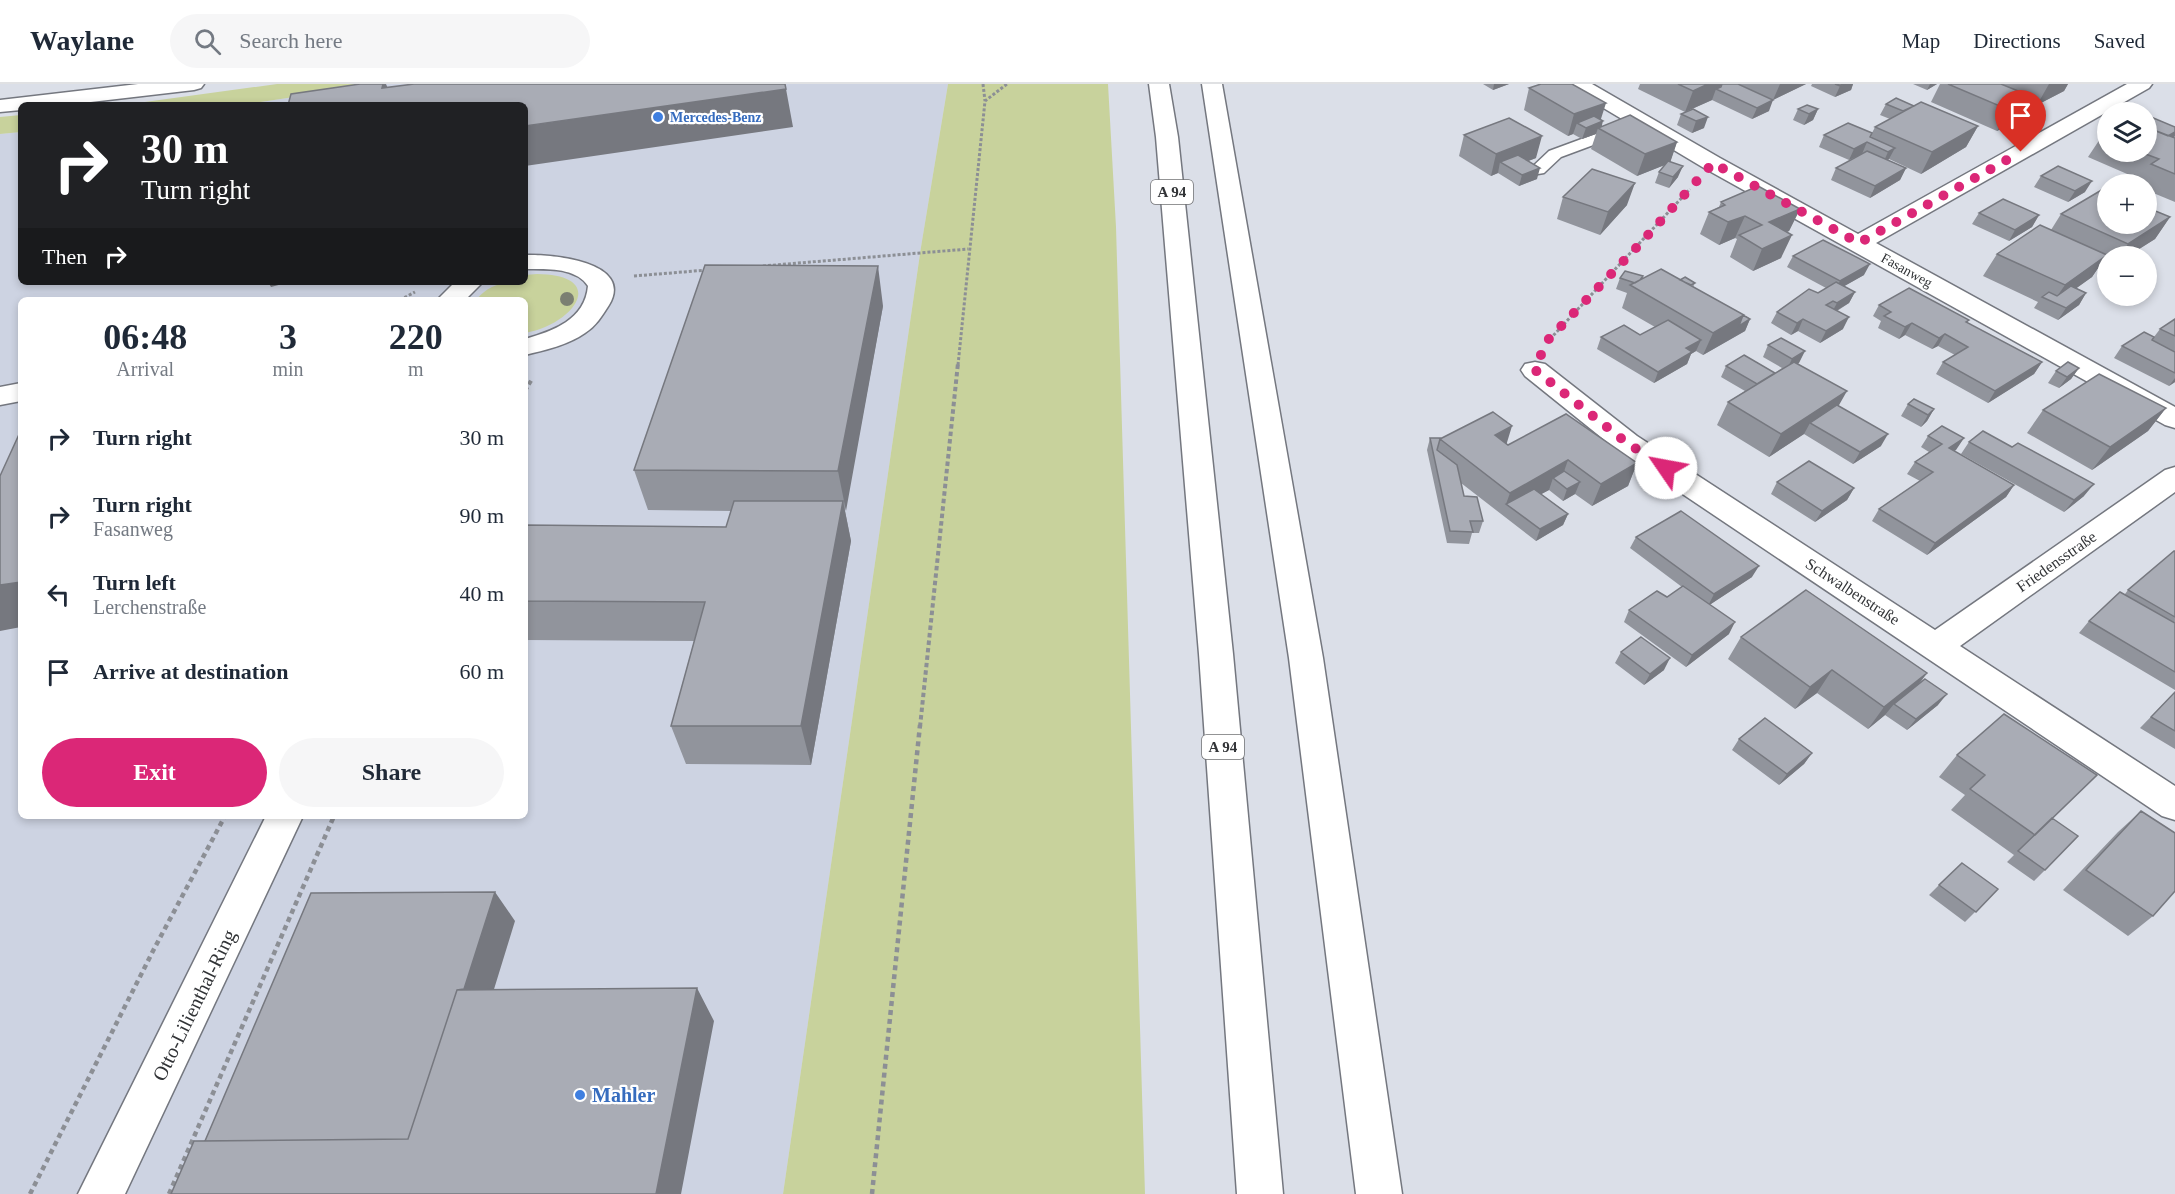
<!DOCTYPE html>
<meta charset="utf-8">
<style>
body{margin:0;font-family:"Times New Roman",serif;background:#f6f6f7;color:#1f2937;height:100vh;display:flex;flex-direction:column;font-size:22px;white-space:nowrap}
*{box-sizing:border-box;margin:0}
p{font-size:20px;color:#747a83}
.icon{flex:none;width:33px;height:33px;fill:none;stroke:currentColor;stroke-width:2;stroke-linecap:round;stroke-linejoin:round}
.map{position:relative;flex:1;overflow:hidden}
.drawer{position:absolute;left:18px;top:213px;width:510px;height:522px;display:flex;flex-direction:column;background:#fff;border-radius:9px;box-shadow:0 3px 9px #0003}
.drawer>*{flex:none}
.top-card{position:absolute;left:18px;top:18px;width:510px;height:183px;border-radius:9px;box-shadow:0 3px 9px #0003;background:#202124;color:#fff;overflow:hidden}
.tools{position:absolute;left:2097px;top:18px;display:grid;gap:12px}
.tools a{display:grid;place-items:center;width:60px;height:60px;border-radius:50%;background:#fff;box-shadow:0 3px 9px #0003;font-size:30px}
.pin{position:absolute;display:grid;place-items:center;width:51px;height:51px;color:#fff;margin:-62px -26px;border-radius:50% 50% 50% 0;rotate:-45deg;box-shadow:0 0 6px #0007}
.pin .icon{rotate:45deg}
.me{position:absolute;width:66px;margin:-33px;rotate:303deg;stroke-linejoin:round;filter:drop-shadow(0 0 4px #0008)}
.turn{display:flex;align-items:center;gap:21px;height:126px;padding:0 24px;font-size:27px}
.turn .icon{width:78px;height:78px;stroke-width:2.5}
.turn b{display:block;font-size:42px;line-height:51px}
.then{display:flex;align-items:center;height:57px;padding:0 24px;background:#0003;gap:12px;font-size:22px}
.eta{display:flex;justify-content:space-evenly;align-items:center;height:102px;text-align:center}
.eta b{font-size:36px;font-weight:700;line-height:42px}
.cta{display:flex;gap:12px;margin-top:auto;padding:12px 24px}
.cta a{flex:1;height:69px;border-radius:36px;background:#db2777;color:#fff;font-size:24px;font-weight:700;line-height:69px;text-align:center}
.cta a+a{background:#f6f6f7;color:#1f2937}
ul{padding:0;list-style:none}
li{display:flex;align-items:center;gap:18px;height:78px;padding:0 24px}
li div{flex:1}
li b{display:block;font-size:22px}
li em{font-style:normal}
header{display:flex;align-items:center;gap:36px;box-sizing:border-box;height:84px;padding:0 30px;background:#fff;border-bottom:2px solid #e0e1e3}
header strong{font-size:28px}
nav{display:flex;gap:33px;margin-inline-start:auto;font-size:21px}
.search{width:420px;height:54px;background:#f6f6f7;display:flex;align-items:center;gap:15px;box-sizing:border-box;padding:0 21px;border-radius:33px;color:#747a83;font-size:22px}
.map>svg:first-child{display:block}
</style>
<header>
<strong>Waylane</strong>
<div class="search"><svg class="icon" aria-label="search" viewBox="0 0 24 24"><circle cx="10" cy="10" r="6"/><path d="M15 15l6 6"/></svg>Search here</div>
<nav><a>Map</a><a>Directions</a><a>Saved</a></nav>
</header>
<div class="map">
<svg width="2175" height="1110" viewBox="0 0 2175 1110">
<rect width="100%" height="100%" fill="#dbdfe8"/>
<path fill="#cdd3e2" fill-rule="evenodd" d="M381,0H948L921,163L783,1110H0V50L21,48V198H525V21H241ZM21,216H525V732H21Z"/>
<path fill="#c8d29c" d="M277,0H381L241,21H123Z
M948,0H1108L1116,143L1145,1110H783L921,163Z
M21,31V48L0,50V33Z
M537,190C609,191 575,240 525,249V216H476C490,199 505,198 525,198V191Z"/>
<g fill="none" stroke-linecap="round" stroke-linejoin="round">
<g stroke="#74777f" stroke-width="3">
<path id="service" d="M1625,39L1633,44L1631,47L1561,73L1544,89L1538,90L1530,85L1549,67Z"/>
</g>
<g stroke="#74777f" stroke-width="3">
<path id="minor" d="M1567,0H1592L1720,74L1858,150L2127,0H2152L2149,4L1876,159L2175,323V344L2165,341L1704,84L1570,4Z
M525,171C550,170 635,177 609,221C602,232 596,242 585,249C568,261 545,266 525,271V255C553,247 585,236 588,202C576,183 545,185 525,185Z
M455,198H483L465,216H437Z
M1535,278L1545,280L1637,352L1935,546L2165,386L2175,383V408L1960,562L2175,702V736L2162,732L1617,366L1525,292L1521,286L1525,280Z
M21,299V317L0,321V303Z
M266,732H303L125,1110H78Z"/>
</g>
<g stroke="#74777f" stroke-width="3">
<path id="secondary" d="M138,0H204L201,4L194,6L65,21H21V26L0,28V16Z"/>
</g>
<g stroke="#74777f" stroke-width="3">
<path id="motorway" d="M1149,0H1169L1178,53L1233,570L1283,1110H1237L1199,570L1156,53Z
M1202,0H1222L1323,574L1402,1110H1356L1289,574Z"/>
</g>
<path stroke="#8c8f95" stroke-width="3" stroke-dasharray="3 2" stroke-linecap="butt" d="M983,0L985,17
M763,182L968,165
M634,192L707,186
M400,216L415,208
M1550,255L1690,105
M958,281L985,17L1007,0"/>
<path stroke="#8c8f95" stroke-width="4" stroke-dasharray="4.5 3" stroke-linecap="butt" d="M525,307L532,295
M920,643L958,279"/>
<path stroke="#8c8f95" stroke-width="4.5" stroke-dasharray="5 4" stroke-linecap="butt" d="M30,1110L154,865L225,732
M169,1110L334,732
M872,1110L920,641"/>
<use href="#service" fill="#fff" fill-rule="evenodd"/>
<use href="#minor" fill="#fff" fill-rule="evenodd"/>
<use href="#secondary" fill="#fff" fill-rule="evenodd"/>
<use href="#motorway" fill="#fff" fill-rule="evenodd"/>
</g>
<circle fill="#7b7f72" cx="567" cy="215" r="7"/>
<path fill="#91949c" d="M1483,0H1509L1493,6Z
M1640,0H1708L1769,27L1752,35L1712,16L1685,28L1638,5Z
M1738,0H1806L1773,16Z
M1812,0H1853L1851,6L1835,13L1811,2Z
M1913,0H1937L1927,6Z
M1940,0H2068L2064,7L2037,21L2030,18L2021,34L1997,47L1931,18Z
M1529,4L1601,36L1602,42L1677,58L1670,78L1678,93L1669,104L1655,99L1659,88L1664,81L1637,92L1591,65L1596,50L1582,55L1573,50L1568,52L1524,26Z
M1886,20L1914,22L1978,42L1966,63L1921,90L1889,75L1888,76L1906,84L1900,96L1870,114L1831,96L1836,84L1862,70L1849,76L1819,63L1824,51L1872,49L1875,43L1890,35L1880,31Z
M1693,25L1704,44L1692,49L1677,41L1681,30Z
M1798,25H1818L1813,36L1804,41L1793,36Z
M2108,48V68H2146L2174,54H2175V118L2146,106V100H2138L2141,96L2088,73L2102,52Z
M1464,51L1536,74L1528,77L1537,95L1519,102L1498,89L1491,92L1459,72Z
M2041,92L2085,108L2068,118L2034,103Z
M1563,113L1627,121L1600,151L1557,135Z
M1721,118L1800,125L1789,147L1786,148L1781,174L1753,187L1730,173L1737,155L1735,154L1719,161L1700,150L1709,128L1719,123Z
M1979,129L2039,131L2032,143L2009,157L1972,140Z
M2061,130L2170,133L2155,155L2128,172H2108V180L2102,178L2092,193L2076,204L2086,209L2079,221L2058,236L2034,224L2038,218L1983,192L1997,170L2051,146Z
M1793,172L1864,191L1844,202L1855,208L1849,219L1837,227L1843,245L1820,259L1798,247L1791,251L1771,239L1777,228L1818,209L1826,204L1787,183Z
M1643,192L1642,195L1680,196L1695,199L1693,203L1750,235L1745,247L1703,271L1696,267L1691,270L1687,280L1654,299L1597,265L1601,253L1640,251L1655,243L1622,224L1627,209L1616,205L1620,194Z
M1879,221L1969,236L1967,239L2042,278L2034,290L1988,319L1936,290L1943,278L1955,271L1938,262L1932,265L1905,251L1899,255L1878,244L1881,237L1873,232Z
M883,222L845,427L851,457L811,681L686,680L671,642L694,557L525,556V441L726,443L731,427L648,426L634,386Z
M2175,235V298L2169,302L2114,274L2122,262L2154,253L2160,245Z
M1768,261L1799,279L1797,280L1839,322L1881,362L1853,380L1804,350L1769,373L1717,341L1728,318L1745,307L1721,293L1726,282L1775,289L1782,284L1763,273Z
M2079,284L2071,295L2059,304L2048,299L2056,287Z
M1908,320L1934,325L1927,337L1921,343L1901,332Z
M2166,324L2148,347L2092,386L2027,349L2043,326Z
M1928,352L1964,354L1954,367L2014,401L2006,413L1927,471L1872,437L1879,425L1920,397L1907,390L1915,378L1929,368L1921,363Z
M1430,354L1507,360L1637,379L1628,402L1592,422L1575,410L1563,417L1549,406L1541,410L1568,430L1563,441L1536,457L1461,399L1464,412L1483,437L1479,449H1472L1469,460L1447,459L1427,366Z
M1969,358L2012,363L2084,412L2064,428L1961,370Z
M1777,398L1854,404L1847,416L1815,438L1771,410Z
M1636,453L1752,493L1709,521L1729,550L1686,583L1624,538L1629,526L1667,513L1682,503L1630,464Z
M2175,467V606L2079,549L2089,537L2125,510L2128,506Z
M1741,553L1927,589L1920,599L1938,621L1907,646L1885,631L1868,645L1817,609L1795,625L1728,575Z
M1621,568L1664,586L1644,601L1615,579Z
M2175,608V665L2140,644Z
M1739,655L1812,669L1804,680L1779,701L1732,666Z
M1957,671L2052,734L2045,786L2034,797L2007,778L2014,771L1951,726L1965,711L1939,693Z
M2141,727L2153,832L2128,852L2063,806L2118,748Z
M1939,801L1998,805L1965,838L1929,811Z"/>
<path fill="#76787f" d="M383,0H386L395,21L382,4Z
M1494,0H1509L1493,6Z
M1708,0H1722L1719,6L1716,5L1712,16L1685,28L1693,7Z
M1780,0H1806L1773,16Z
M1845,0H1853L1851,6L1835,13L1840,2Z
M1930,0H1937L1927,6Z
M2049,0H2068L2064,7L2037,21Z
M786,5L793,43L525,82V42Z
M2033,13L2021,34L1997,47L2009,26Z
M1773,16L1769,27L1752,35L1757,24Z
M1606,19L1600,38L1603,37L1601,45L1598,44L1596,50L1582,55L1586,44L1577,39L1573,50L1568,52L1574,30Z
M1818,25L1813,36L1804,41L1809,30Z
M1708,33L1704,44L1692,49L1696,37Z
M1978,42L1966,63L1921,90L1932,68Z
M2175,48V52L2173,56L2159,57Z
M1542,52L1536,74L1511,84L1500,78L1498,89L1491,92L1496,70Z
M1677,58L1670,79L1637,92L1645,70Z
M1867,58L1862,70L1849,76L1854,65Z
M1895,64L1889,75L1883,79L1888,68Z
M1683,82L1678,93L1669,104L1673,93Z
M1540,84L1537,95L1519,102L1522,91Z
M1906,84L1900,96L1870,114L1875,102Z
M2092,97L2085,108L2068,118L2075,107Z
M1635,99L1627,121L1600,151L1608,128Z
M1800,125L1789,147L1759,161L1769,138Z
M2039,131L2032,143L2009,157L2015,146Z
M1745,132L1735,154L1719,161L1728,138Z
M2170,133L2155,155L2128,172H2119L2128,160Z
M1792,151L1781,174L1753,187L1762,165Z
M2107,171L2092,193L2056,219L2053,218L2065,201Z
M1870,180L1864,191L1834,208L1840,197Z
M878,182L883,222L846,427L838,387Z
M268,198H290L271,203Z
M1855,208L1849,219L1831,230L1837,219Z
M2086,209L2079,221L2058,236L2066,224Z
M1744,231L1750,235L1745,247L1703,271L1713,249Z
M1849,233L1843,245L1820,259L1826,247Z
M1803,235L1798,247L1791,251L1797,239Z
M1912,239L1905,251L1899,255L1905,243Z
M1945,250L1938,262L1932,265L1939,254Z
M1701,256L1696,267L1691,270L1687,280L1654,299L1658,288L1686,264Z
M1805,267L1799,279L1786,287L1792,275Z
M2042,278L2034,290L1988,319L1995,307Z
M2079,284L2071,295L2059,304L2067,293Z
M2175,294V298L2169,302Z
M1847,307L1834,330L1810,339L1804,350L1769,373L1781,350Z
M2166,324L2148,347L2092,386L2110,363Z
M1934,325L1927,337L1921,343L1928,331Z
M1512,342L1505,365L1495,351Z
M1888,350L1881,362L1853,380L1860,368Z
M1964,354L1956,366L1942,376L1949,364Z
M1568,376L1560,399L1553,394L1549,406L1514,425L1506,420L1510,409Z
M1637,379L1628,402L1592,422L1601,400Z
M1580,398L1575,410L1563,417L1567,405Z
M2094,400L2084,412L2064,428L2074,416Z
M2014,401L2006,413L1927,471L1935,459Z
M1854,404L1847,416L1815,438L1822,427Z
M843,417L851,457L811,681L801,642Z
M1568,430L1563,441L1536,457L1540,445Z
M1759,482L1752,493L1708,522L1714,510Z
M21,498V543L0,547V501Z
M1735,538L1729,550L1686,583L1692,571Z
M1670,574L1664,586L1644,601L1650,590Z
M1832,586L1817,609L1795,625L1810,603Z
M1927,589L1910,611L1894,620L1885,631L1868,645L1884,623Z
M1947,610L1938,621L1907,646L1916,635Z
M1812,669L1804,680L1779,701L1787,690Z
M495,808L515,837L439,1084L414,1061Z
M697,904L714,937L681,1110H656Z"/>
<path fill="#a9acb5" stroke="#76787f" stroke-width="1.5" d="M360,0H383L382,4L414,0H785L786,5L525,42V21H288L291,10Z
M1541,0H1572L1606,19L1574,30L1529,4Z
M1678,0H1708L1693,7Z
M1722,0H1738L1773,16L1757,24L1716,5L1721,3Z
M1835,0H1845L1840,2Z
M1948,0H2001L2033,13L2009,26Z
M1896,14L1914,22L1903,27L1886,20Z
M1921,18L1978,42L1932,68L1875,43Z
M1807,21L1818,25L1809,30L1798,25Z
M1693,25L1708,33L1696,37L1681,30Z
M1630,31L1677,58L1645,70L1598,44Z
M1594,32L1603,37L1586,44L1577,39Z
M2151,33L2175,43V48L2168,52L2146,43V36Z
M1509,34L1542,52L1496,70L1464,51Z
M1848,39L1872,49L1870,53L1895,64L1888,68L1867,58L1854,65L1824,51Z
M2146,43L2175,54V90L2151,80L2159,75L2140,68H2146Z
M2108,48V54L2102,52Z
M1867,67L1906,84L1875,102L1836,84Z
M1518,71L1540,84L1522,91L1500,78Z
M1668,77L1683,82L1673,93L1659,88Z
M2058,82L2092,97L2075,107L2041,92Z
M1592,85L1635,99L1608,128L1563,113Z
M1758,102L1800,125L1769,138L1792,151L1762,165L1739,151L1762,141L1745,132L1728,138L1709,128L1725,121L1721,118Z
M2105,104L2108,106V140H2146V123L2170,133L2128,160L2061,130Z
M2003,115L2039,131L2015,146L1979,129Z
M2040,141L2107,171L2065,201L1997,170Z
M1823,156L1870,180L1840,197L1793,172Z
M705,181L878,182L838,387L634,386Z
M1661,185L1744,231L1713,249L1630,201Z
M1625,187L1643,192L1640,196L1635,199L1620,194Z
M1685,193L1695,199L1691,201L1680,196Z
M1836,198L1855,208L1837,219L1833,217L1826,221L1849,233L1826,247L1803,235L1797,239L1777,228L1809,205L1818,209Z
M2071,202L2086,209L2066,224L2042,213L2049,208L2057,212Z
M1909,204L1969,236L1966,238L2042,278L1995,307L1943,278L1968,263L1945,250L1939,254L1912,239L1905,243L1884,232L1891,228L1879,221Z
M1743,231L1750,235L1739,242Z
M2175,235V252L2160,245Z
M1668,236L1701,256L1686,264L1692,268L1658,288L1601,253L1624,241L1640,251Z
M2144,248L2154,253L2152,256L2175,268V289L2122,262Z
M1781,254L1805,267L1792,275L1768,261Z
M1744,271L1775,289L1757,300L1726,282Z
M1794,278L1847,307L1781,350L1728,318Z
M2068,278L2079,284L2067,293L2056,287Z
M2099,290L2166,324L2110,363L2043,326Z
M1914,315L1934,325L1928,331L1908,320Z
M1837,321L1888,350L1860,368L1810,339Z
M1493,328L1512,342L1495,351L1508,361L1566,330L1637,379L1601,400L1568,376L1510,409L1440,355Z
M1942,342L1964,354L1949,364L2014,401L1935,459L1879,425L1933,388L1915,378L1942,360L1928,352Z
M21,346V498L0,501V392Z
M1983,347L2012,363L2018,359L2094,400L2074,416L1969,358Z
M1430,354H1442L1440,355L1437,366L1457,381L1464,412L1477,413L1483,437H1470L1473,448L1450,447Z
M1809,377L1854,404L1822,427L1777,398Z
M1564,387L1580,398L1567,405L1553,394Z
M1534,405L1568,430L1540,445L1506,420Z
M734,417H843L801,642H671L705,518L525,517V441L726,443Z
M1681,427L1759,482L1714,510L1636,453Z
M2174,467H2175V533L2128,506Z
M1683,502L1735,538L1692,571L1629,526L1657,507L1667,513Z
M1806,506L1927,589L1884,623L1832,586L1810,603L1741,553Z
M2120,508L2175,539V588L2089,537Z
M1641,553L1670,574L1650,590L1621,568Z
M1925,595L1947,610L1916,635L1894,620Z
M2175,608V647L2151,633Z
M2004,630L2097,691L2035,751L1970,705L1985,691L1957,671Z
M1765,634L1812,669L1787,690L1739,655Z
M2141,727L2175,749V807L2153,832L2086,786Z
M2052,734L2078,752L2045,786L2018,767Z
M1962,779L1998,805L1976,828L1939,801Z
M495,808L464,905L457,906L408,1055L205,1057L311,809Z
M697,904L656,1110H171L194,1057L408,1055L457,906Z"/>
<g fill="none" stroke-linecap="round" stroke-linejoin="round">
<path stroke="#db2777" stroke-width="10" stroke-dasharray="0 18" d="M1666,384L1627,359L1535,286L1546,258L1638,162L1713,79L1859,159L2021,68"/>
</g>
<g fill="#3f7fe0" stroke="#fff" stroke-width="2">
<circle cx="658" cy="33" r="6"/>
<circle cx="580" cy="1011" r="6"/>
</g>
<g text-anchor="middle" stroke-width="4.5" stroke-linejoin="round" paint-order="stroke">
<g font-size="14" font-weight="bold" fill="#366cbe" stroke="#fff" text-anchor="start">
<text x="670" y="38">Mercedes-Benz</text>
</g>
<g font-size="14" fill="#323437" stroke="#fff">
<text transform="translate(1907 186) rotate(29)" y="5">Fasanweg</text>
</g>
<g fill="#fff" stroke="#707173" stroke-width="1.5">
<rect x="1151" y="96" width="42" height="24" rx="4.5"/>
<rect x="1202" y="651" width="42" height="24" rx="4.5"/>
</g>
<g font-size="15" font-weight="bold" fill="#323437">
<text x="1172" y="113">A 94</text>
<text x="1223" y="668">A 94</text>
</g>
<g font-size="16" fill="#323437" stroke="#fff">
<text transform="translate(2056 477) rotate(-35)" y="6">Friedensstraße</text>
<text transform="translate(1853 507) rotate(33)" y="6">Schwalbenstraße</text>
</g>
<g font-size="20" fill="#323437" stroke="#fff">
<text transform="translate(194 921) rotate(-64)" y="7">Otto-Lilienthal-Ring</text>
</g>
<g font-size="20" font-weight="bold" fill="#366cbe" stroke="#fff" text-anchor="start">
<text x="592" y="1018">Mahler</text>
</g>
</g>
</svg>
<div class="tools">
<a><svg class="icon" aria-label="layers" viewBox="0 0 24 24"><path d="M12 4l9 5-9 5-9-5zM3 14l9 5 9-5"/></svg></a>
<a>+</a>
<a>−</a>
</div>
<div class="pin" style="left:2021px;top:68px;background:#d93025"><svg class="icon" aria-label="arrive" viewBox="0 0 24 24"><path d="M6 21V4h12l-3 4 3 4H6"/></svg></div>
<svg class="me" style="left:1666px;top:384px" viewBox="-20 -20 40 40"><circle r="19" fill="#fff"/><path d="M0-13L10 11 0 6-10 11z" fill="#db2777"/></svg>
<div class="top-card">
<div class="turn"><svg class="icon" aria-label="right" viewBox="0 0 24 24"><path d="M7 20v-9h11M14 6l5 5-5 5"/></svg><div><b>30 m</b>Turn right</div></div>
<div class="then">Then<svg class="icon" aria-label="right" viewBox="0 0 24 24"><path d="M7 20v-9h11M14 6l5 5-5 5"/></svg></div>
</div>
<section class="drawer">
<div class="eta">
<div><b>06:48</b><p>Arrival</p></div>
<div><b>3</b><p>min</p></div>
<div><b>220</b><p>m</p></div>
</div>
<ul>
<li><svg class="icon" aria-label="right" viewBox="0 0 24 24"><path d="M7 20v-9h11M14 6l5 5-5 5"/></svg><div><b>Turn right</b></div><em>30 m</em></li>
<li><svg class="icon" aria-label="right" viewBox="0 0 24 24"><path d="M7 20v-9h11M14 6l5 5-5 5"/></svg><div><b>Turn right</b><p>Fasanweg</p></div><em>90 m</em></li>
<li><svg class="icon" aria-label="left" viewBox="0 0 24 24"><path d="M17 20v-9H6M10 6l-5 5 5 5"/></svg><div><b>Turn left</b><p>Lerchenstraße</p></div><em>40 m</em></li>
<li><svg class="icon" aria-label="arrive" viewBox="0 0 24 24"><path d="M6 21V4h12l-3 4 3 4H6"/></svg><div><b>Arrive at destination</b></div><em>60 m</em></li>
</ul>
<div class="cta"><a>Exit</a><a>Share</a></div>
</section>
</div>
